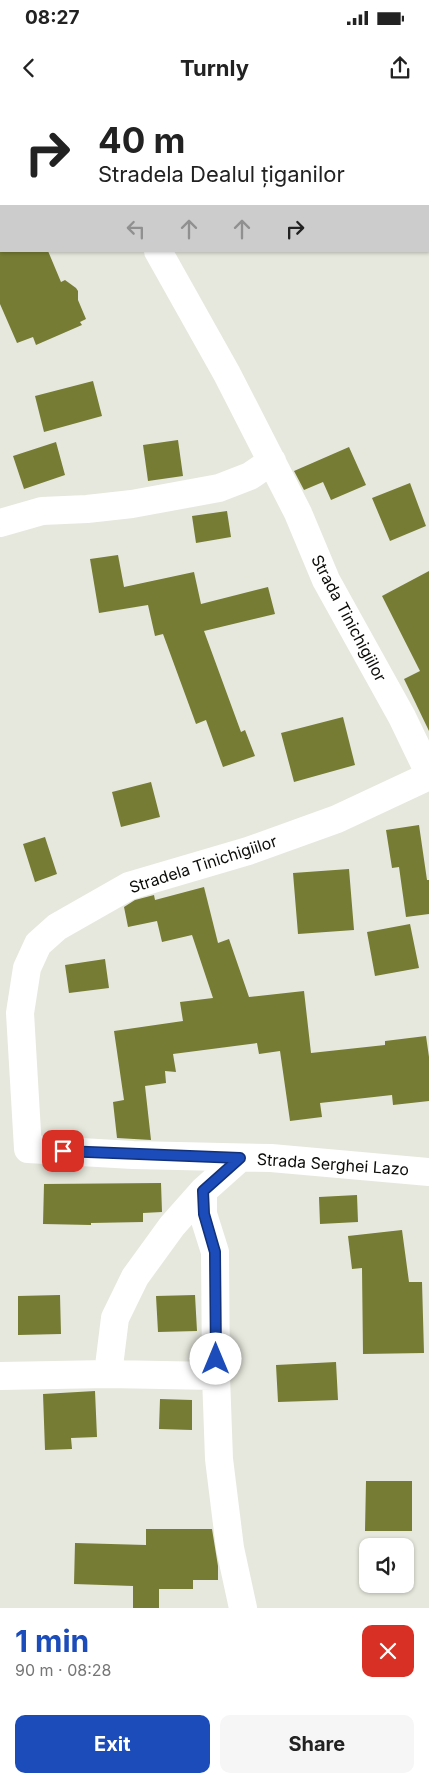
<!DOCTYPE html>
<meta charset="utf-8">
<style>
body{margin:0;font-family:Inter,sans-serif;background:#f6f6f6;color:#222;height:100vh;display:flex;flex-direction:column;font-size:19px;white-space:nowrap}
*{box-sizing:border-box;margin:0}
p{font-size:16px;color:#767676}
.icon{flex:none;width:28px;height:28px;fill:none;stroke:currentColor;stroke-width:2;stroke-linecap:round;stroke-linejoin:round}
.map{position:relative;height:1508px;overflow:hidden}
.side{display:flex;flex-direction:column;background:#fff;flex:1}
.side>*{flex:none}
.top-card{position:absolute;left:0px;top:0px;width:430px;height:152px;box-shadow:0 1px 4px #0004;background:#fff;color:#222;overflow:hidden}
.tools{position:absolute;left:359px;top:1438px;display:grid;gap:10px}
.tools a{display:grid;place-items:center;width:55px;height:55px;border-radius:10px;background:#fff;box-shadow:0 1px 4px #0004;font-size:25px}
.pin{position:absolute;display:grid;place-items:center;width:42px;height:42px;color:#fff;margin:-21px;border-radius:10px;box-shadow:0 2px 8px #0006}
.me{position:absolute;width:55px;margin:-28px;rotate:0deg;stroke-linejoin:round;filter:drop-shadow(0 0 4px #0008)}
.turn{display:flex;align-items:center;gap:18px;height:105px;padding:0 15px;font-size:22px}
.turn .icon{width:65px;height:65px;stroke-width:2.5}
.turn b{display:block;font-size:35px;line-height:42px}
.lanes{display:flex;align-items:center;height:48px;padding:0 15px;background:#0003;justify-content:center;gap:25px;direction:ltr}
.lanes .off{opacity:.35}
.round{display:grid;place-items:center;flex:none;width:52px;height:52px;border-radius:10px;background:#f6f6f6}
.head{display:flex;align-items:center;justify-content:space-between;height:85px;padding:0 15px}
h1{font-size:30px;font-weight:700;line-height:38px;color:#1b4cb9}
.cta{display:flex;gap:10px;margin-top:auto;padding:10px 15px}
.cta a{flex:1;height:58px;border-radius:10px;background:#1b4cb9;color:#fff;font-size:20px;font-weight:700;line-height:58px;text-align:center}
.cta a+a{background:#f6f6f6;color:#222}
.status{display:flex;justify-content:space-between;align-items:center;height:35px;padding:0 25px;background:#fff;direction:ltr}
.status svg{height:14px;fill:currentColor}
header{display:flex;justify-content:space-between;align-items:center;height:65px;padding:0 15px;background:#fff;font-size:22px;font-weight:700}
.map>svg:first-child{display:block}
</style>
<div class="status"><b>08:27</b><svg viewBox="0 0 49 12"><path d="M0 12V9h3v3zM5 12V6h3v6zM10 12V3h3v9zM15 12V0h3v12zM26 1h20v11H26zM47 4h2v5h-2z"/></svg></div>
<header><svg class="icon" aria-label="back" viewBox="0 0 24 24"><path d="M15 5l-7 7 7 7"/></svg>Turnly<svg class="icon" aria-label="share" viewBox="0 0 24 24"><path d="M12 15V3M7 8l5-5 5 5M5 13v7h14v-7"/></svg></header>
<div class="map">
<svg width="429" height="1508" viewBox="0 0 429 1508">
<rect width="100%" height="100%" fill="#e6e8dd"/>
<path fill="#767c33" d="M0,151H48L61,182L65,180L76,188L78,191V200L86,219L80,222L82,225L36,245L33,237L17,243L0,204Z
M93,281L102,316L44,332L35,296Z
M178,340L183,376L148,381L143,345Z
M56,342L65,375L24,389L13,356Z
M349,347L366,385L331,400L323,382L304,390L294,371Z
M410,383L426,426L390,441L372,398Z
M227,411L231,437L196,443L192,416Z
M118,455L124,487L194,472L201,504L268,487L275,514L204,531L241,632L245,630L255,656L223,667L206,620L196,624L163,534L155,536L148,505L99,513L90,459Z
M429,471V631L404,579L420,571L382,496Z
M343,617L355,665L294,682L281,633Z
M151,682L160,717L121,727L112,692Z
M419,725L427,780H429V814L406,817L399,767L392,768L386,730Z
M45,737L57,774L35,782L23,744Z
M349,769L354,830L298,834L293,773Z
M204,787L218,843L229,839L249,897L304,891L311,953L385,945V941L426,936L429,957V1001L393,1005L392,995L320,1003L322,1017L290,1021L280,951L259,954L257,943L173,954L176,972L165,971L166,983L145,986L151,1040L117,1038L113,1002L124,1000L114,931L183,921L180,902L213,898L192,835L162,842L157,821L128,827L124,807L135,800L154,795L155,800Z
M410,824L419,868L375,876L367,832Z
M105,859L109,888L69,893L65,865Z
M161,1083L162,1112L143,1113V1122L91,1123V1125L43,1124L44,1084Z
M357,1095L358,1122L320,1124L319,1097Z
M402,1130L409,1182H422L424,1253L363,1254L362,1168L352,1169L348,1136Z
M60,1195L61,1234L18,1235V1196Z
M195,1195L197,1231L158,1232L156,1196Z
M336,1262L338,1300L278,1302L276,1265Z
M95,1291L97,1337L71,1338L72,1349L45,1350L43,1294Z
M160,1299L192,1300V1330L159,1329Z
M366,1381H412V1431H365Z
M146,1429H212L218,1466V1480H193V1489H159V1508H133V1486L74,1484L75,1443L146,1445Z"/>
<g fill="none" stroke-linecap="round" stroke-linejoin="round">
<path stroke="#fff" stroke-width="28" d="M70,0L71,1
M158,151L227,274L298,413L326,480L402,617L429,673
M0,423L42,411L87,409L132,404L219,388L250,376L272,361
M429,676L337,719L248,751L129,786L57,827L38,844L27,868L20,913L28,1049L133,1055L271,1058L429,1072
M240,1058L203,1091V1114L215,1152L216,1276L219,1359L230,1448L243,1508
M108,1274L115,1218L135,1177L172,1126L203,1091
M0,1276L108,1274L216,1276"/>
</g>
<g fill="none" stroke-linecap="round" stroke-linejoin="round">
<g stroke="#123178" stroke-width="12">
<path id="route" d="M63,1051L240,1058L203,1091L204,1114L215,1152L216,1259"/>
</g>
<use href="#route" stroke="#1b4cb9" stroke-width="9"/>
</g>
<g text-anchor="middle" stroke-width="4.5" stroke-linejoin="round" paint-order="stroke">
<g font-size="16" fill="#0c0d09" stroke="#fff">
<text transform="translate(349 518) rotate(62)" y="6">Strada Tinichigiilor</text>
<text transform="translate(203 764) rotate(-18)" y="6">Stradela Tinichigiilor</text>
<text transform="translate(333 1064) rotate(4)" y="6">Strada Serghei Lazo</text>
</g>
</g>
</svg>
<div class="tools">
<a><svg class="icon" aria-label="sound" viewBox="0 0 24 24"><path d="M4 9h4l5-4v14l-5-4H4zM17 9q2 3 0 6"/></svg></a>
</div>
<div class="pin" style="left:63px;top:1051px;background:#d93025"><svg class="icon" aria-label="arrive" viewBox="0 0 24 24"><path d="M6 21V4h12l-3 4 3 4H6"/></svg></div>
<svg class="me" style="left:216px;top:1259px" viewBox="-20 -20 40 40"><circle r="19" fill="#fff"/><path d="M0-13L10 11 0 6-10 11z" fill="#1b4cb9"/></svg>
<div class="top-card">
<div class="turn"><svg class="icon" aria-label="right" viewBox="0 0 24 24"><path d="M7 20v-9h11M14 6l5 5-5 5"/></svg><div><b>40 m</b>Stradela Dealul țiganilor</div></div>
<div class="lanes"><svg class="icon off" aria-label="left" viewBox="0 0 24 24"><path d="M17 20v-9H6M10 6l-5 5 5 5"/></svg><svg class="icon off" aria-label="ahead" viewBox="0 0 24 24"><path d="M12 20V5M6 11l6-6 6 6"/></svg><svg class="icon off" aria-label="ahead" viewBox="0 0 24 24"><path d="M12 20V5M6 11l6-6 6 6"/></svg><svg class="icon" aria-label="right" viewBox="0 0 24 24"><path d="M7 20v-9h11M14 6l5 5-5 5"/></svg></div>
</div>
</div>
<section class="side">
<div class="head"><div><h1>1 min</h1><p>90 m · 08:28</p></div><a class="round" style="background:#d93025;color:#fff"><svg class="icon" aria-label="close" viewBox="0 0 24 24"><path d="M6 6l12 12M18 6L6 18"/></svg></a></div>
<div class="cta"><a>Exit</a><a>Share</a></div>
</section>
